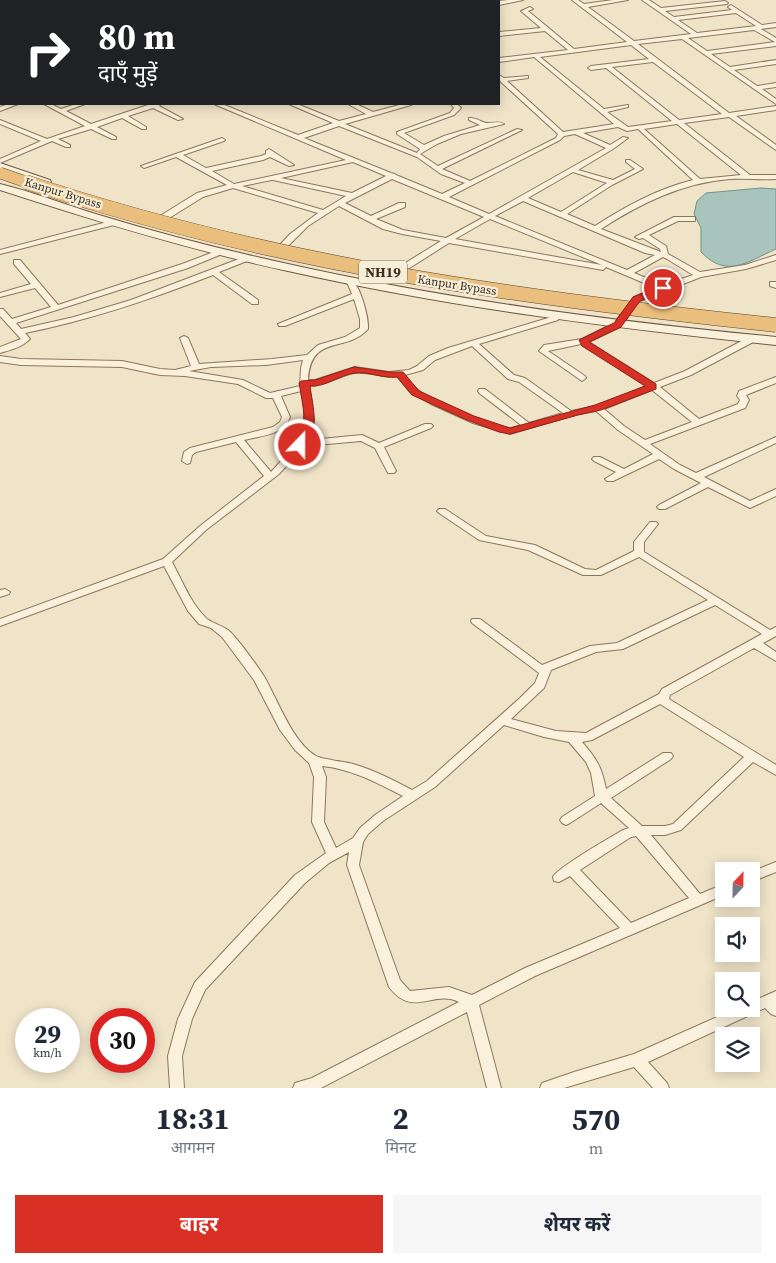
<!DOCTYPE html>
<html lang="hi">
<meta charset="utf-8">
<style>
body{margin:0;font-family:"Source Serif 4","Noto Sans Devanagari",serif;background:#f6f6f7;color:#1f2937;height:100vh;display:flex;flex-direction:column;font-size:19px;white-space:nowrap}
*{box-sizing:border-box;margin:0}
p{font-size:16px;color:#747a83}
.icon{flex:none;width:28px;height:28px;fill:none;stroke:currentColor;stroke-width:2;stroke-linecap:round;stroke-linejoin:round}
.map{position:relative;height:1088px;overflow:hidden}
.drawer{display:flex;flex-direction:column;background:#fff;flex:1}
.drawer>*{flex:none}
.guide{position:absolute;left:0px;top:0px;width:500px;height:105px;box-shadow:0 2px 12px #0003;background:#202124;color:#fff;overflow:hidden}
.needle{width:32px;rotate:22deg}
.fabs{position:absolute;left:715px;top:862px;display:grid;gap:10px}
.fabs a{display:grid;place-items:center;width:45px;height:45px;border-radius:0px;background:#fff;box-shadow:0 2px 12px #0003;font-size:25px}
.speed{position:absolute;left:15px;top:1008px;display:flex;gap:10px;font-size:25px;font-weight:700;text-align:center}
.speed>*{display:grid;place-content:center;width:65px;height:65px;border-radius:50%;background:#fff;box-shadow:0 2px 12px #0003;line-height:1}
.speed small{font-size:12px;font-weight:400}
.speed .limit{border:8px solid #d22;background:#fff;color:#111}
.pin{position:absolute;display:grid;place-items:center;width:42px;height:42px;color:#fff;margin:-21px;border:2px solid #fff;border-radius:50%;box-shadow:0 1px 5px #0007}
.me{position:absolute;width:55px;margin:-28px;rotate:22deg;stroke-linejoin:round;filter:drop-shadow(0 0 4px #0008)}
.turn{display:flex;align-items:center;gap:18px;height:105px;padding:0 15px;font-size:22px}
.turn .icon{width:65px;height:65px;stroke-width:2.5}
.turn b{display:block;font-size:35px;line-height:42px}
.eta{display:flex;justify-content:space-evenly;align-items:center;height:85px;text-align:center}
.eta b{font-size:30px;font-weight:700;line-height:35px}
.action{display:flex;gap:10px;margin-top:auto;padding:10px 15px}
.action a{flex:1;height:58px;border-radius:0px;background:#d93025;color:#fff;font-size:20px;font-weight:700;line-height:58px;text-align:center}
.action a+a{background:#f6f6f7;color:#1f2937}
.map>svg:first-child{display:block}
</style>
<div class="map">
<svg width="776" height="1088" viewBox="0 0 776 1088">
<rect width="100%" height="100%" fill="#f0e4c8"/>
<path fill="#a9c4bc" stroke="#6f938a" d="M761,188L776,189V249C747,262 727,279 701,252V228L694,214L697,201L706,193Z"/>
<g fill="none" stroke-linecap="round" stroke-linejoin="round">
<g stroke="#8d765c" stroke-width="2">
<path id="minor" d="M148,0H154L155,1H149Z
M200,0H206L207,1H201Z
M257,0H263L264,1H258Z
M330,0H342L343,1H329Z
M408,0H414L415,1H409Z
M508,0H523L499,5V1Z
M572,0H578L584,4L613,0H628L588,7L634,41L691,34L642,0H649L661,8L725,1L728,3L727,4L665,11L674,17L732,10L728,7L731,5L762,25L776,23V27L761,29L776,38V46L711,54L730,67L776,60V64L734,70L757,86L776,83V87L762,89L776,99V104L682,39L638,44L729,113L776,106V110L736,116L776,145V150L729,117L684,123L750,175H776V179C761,180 745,178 730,179C682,183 641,203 601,229L661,252L660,249L643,238L639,239L635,237L674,217H695V221H678L649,235L666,246L668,254L700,272L745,265L776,255V260L746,269L701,277L640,301L620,327L589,342L654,383L685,371L749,337H755V341L691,375L660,387L699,419L738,404L740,400L737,396L739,391L776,377V383L746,395L749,400L745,408L650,444L680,465L696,473L776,437V443L704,477L750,501L776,489V496L750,508L708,487L665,509H659L657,507L659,505L701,483L674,469L659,459L613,481H607L605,479L616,472L594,461L592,459L594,457H600L624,469L653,454L618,430L596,411L578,414L510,434L473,423L431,404L410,392L397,376C383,378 368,371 354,373C339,376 325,386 309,386L314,420L310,440L362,435L379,443L425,424H431L433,426L431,428L384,447L396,471L394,473H388L375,448L361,441L305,446L279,474L206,530L172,562C182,580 190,602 205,617C209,622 221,625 228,630C236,636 259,668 265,678C278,701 293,743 316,756C321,759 346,762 353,764C374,770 393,780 412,790L427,781L520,698L535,683L539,673L472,623L471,621L472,619H480L542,665L590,646L617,643L708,600L639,557L601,575H583L528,550L479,540L439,513L437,511L439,509H445L486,536L535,545L585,569L596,570L634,551V542L650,522H656L658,524L644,542V552L770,630L776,627V636L763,643L776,652V661L754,648L670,695L669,699L776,765V775L753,762L681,830L665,835H651L700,894L724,884V895L535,976L479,1005L501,1088H487L467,1012L321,1088H293L295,1083L312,1078L459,1002C433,989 413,1019 389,987L347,865L349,852L329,863L305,883L205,990L192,1019L182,1056L184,1088H170L168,1056L178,1019L195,982L295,875L326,853L312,822L314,777L309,763L295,750L280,730L254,680L222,637L211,628L199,624L188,611L164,566L0,626V619L163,559L200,526L264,476L236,442L196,452L192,455L190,463L187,464L182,461L184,452L190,448L273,427L280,422L282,417L273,398H266L238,384L185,376L160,375L122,367L21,365L0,362V356L21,359L122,361L160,369L175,370L191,366L180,338L184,336L188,338L199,364L272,359L307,355L318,345L345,337L360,328V319L354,299L285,326H279L278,324L352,294L347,282L351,280C360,284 369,318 368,329C345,354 311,333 308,380H315L355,367L389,372L409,370L417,366L429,356L448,348L555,316L559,318L558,320L479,344L514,375L525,378L571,411L596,406L647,386L581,344L548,351L585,376L586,378L582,381L539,351L544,345L582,339L614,323L634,297L656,288L606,267L603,270L449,243L400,274H394V270L441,241L402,234L383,229L339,206L308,226L284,250H281L277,248L290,234L318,213L233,188L203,197L166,220H160V216L197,193L227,185L176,157L144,168L141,166L222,138L225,140L224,141L183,155L206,168L261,156L266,154V151L269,149L294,165L289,166L270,157L263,160L212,171L234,184L346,160L214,104H222L298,135L333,123L289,104H297L339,121L366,114L348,104H356L373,112L403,104H412L411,105L345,124L417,153L420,149L397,134V132L450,113L454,108L451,104H457L461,108L454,115L404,133L424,145L444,136L480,125L469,120V118C476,117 482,123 488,123C495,123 499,121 504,124L461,134L437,144L420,154L438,166L517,129L522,130L442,169L470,181L556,138L558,134L500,81L499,75L504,78L528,76V78L507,81L563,132L614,124L534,57L499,62V58L568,50L545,31L499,36V32L541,28L521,11L530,7L533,9L528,11L574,49L627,42ZM736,13L756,26L697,33L678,20ZM754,30L775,42L707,51L688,38ZM631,45L649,59L591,66L588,68L591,70L606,68L672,121L628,127L607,112L628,107V105L604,109L540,57ZM653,62L722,114L679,120L612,67ZM677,124L741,175L700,179L644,129ZM339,126L417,157L441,174L465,183L442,194L396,175L395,174L391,173L304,138ZM618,127L627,131L638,129L693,180C657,189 626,206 595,226L567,214L612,185L643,169L630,160H626V162L635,169L613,180L578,170L613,149L628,138L623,137L610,145L583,133ZM575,134L606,148L489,214L449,197L560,140L564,136ZM353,162L386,176L352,193L281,178ZM573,172L607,183L561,212L528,198ZM392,179L484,217L446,238L403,230L376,219L405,207V203H399L371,216L345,203ZM272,180H273L346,196L323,210L242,186ZM523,201L645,253L655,255L627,270L495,216ZM490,219L602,265L455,239ZM663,257L667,259L693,275L663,285L634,273ZM472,346L508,379L519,382L563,413L529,423L485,389H479L478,391L479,393L521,425C518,426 513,428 510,428C494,429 432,400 418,390C413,386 409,381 405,375L423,370L435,360ZM303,360L301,368L300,386L270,393L243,380L189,371L211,367L266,365ZM652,390L692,422L645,440L624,426L604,409ZM301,391L306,420L302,438L271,472L244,440C260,436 285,435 290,417L281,396ZM715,605L762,634L662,689L659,694L586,733L556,731L511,719L544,688L551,670L596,652L623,649ZM660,704L744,757L673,824L665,826H642L611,798L671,759L673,756L671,753H663L606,789C602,767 596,758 582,742L592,740ZM504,725L544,737L569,742L586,762L591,773L595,796L562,817L560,820L562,823L566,825L570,823L601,803L629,828L623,830C611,837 557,868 553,877L554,881L559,882L570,876L620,928L525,968L472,995L449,987L410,991L400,980L359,865L363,842L368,834L383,821L435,787ZM322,766C352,769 377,783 403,796L375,815L360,828L353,838L336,848L324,822L326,777ZM636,836L689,898L631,923L580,870L631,837Z
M0,11L1,12V16L0,15Z
M0,40L1,41V45H0Z
M0,56L1,57V61H0Z
M0,83H1V87H0Z
M9,104H18L0,111V107Z
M44,104H51L61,109L76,104H85L66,111L91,124L151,104H161L159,106L183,119L178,120L153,108L128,116L146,127V129H142L122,118L97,127L116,137V139H112L91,129L58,139L70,145V147H66L52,141L0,163V159L41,141L0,124V120L47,139L85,126Z
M111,221H114V225L0,254V250Z
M219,250H222V254L188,268L16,323L21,329L74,317L131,300L244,257H247V261L219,272L258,300V304H252L213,275C152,299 90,320 25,333L30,339C22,347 11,350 0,353V347L21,339L0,316V309H3L12,319L51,307L35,288L0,297V293L31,284L14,264V260H20L58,305L182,264Z
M770,282H776V288L770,286Z
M5,589L10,592L9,594L0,597V590Z
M776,862V872L751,882V872Z
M776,991V1016L771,1014L765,1008L648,1062L667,1083L669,1088H653L634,1067L564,1088H540L542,1083L574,1072L634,1054L735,1009H751V1002Z"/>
</g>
<g stroke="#6f573f" stroke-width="2">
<path id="secondary" d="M0,163L50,180L51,182L46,185L0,169Z
M0,184C33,192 66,205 99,215C161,234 224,250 288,264C449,300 612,321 776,337V345C612,328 449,307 288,271C190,250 95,221 0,190Z"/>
</g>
<use href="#minor" fill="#faf1dc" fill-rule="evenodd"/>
<use href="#secondary" fill="#faf1dc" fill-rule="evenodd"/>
<g stroke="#5b4430" stroke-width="12" stroke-linecap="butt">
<path id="trunk-bridge-far1" d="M0,173L29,183"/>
</g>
<g stroke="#5b4430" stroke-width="15" stroke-linecap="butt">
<path id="trunk-bridge" d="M26,182C273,264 518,298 776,325"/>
</g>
<use href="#trunk-bridge-far1" stroke="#eabe7c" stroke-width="11"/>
<use href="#trunk-bridge" stroke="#eabe7c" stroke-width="14"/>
</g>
<path fill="#d93025" stroke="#8d1f18" d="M663,285L668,288L666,290L640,301L621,327L589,342L656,384V389L601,410L578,415L510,434L499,432L467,420L412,395L397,377C383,379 368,371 355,373C339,375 326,387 310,386C313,408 320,430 304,447H297L295,445C309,427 303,405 299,383L301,381L315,380L354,367L389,372H403L419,391L474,416L510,428L595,405L645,386L582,346L579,340L614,323L633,297Z"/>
<g text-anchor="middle" stroke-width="4.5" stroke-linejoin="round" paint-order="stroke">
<g font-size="12" fill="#3d2e20" stroke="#f7eed8">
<text transform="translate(63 193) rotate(17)" y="4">Kanpur Bypass</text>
<text transform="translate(457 285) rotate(9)" y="4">Kanpur Bypass</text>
</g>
<rect fill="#f7eed8" stroke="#756857" stroke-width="1" x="359" y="260.5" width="48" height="23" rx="4"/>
<g font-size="14" font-weight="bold" fill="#3d2e20">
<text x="383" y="277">NH19</text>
</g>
</g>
</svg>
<div class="fabs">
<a><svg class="needle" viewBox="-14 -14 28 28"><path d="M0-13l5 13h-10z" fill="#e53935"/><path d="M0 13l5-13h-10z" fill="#747a83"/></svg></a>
<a><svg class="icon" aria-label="sound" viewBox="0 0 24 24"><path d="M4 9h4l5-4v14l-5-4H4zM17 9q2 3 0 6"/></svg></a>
<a><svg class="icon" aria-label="search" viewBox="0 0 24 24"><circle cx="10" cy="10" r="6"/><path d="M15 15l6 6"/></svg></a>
<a><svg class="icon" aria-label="layers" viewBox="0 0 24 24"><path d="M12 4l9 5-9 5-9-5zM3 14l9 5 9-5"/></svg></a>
</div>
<div class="speed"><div>29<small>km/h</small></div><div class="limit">30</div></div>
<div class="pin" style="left:663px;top:288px;background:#d93025"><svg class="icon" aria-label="arrive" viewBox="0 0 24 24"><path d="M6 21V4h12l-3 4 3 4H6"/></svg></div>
<svg class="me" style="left:300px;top:445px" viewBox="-20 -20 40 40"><circle r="17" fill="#d93025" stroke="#fff" stroke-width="3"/><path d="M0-11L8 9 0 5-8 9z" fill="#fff"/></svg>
<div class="guide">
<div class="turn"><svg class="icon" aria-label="right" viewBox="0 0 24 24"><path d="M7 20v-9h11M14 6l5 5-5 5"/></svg><div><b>80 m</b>दाएँ मुड़ें</div></div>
</div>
</div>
<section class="drawer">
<div class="eta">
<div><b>18:31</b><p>आगमन</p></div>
<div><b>2</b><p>मिनट</p></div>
<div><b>570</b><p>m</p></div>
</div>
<div class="action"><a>बाहर</a><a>शेयर करें</a></div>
</section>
